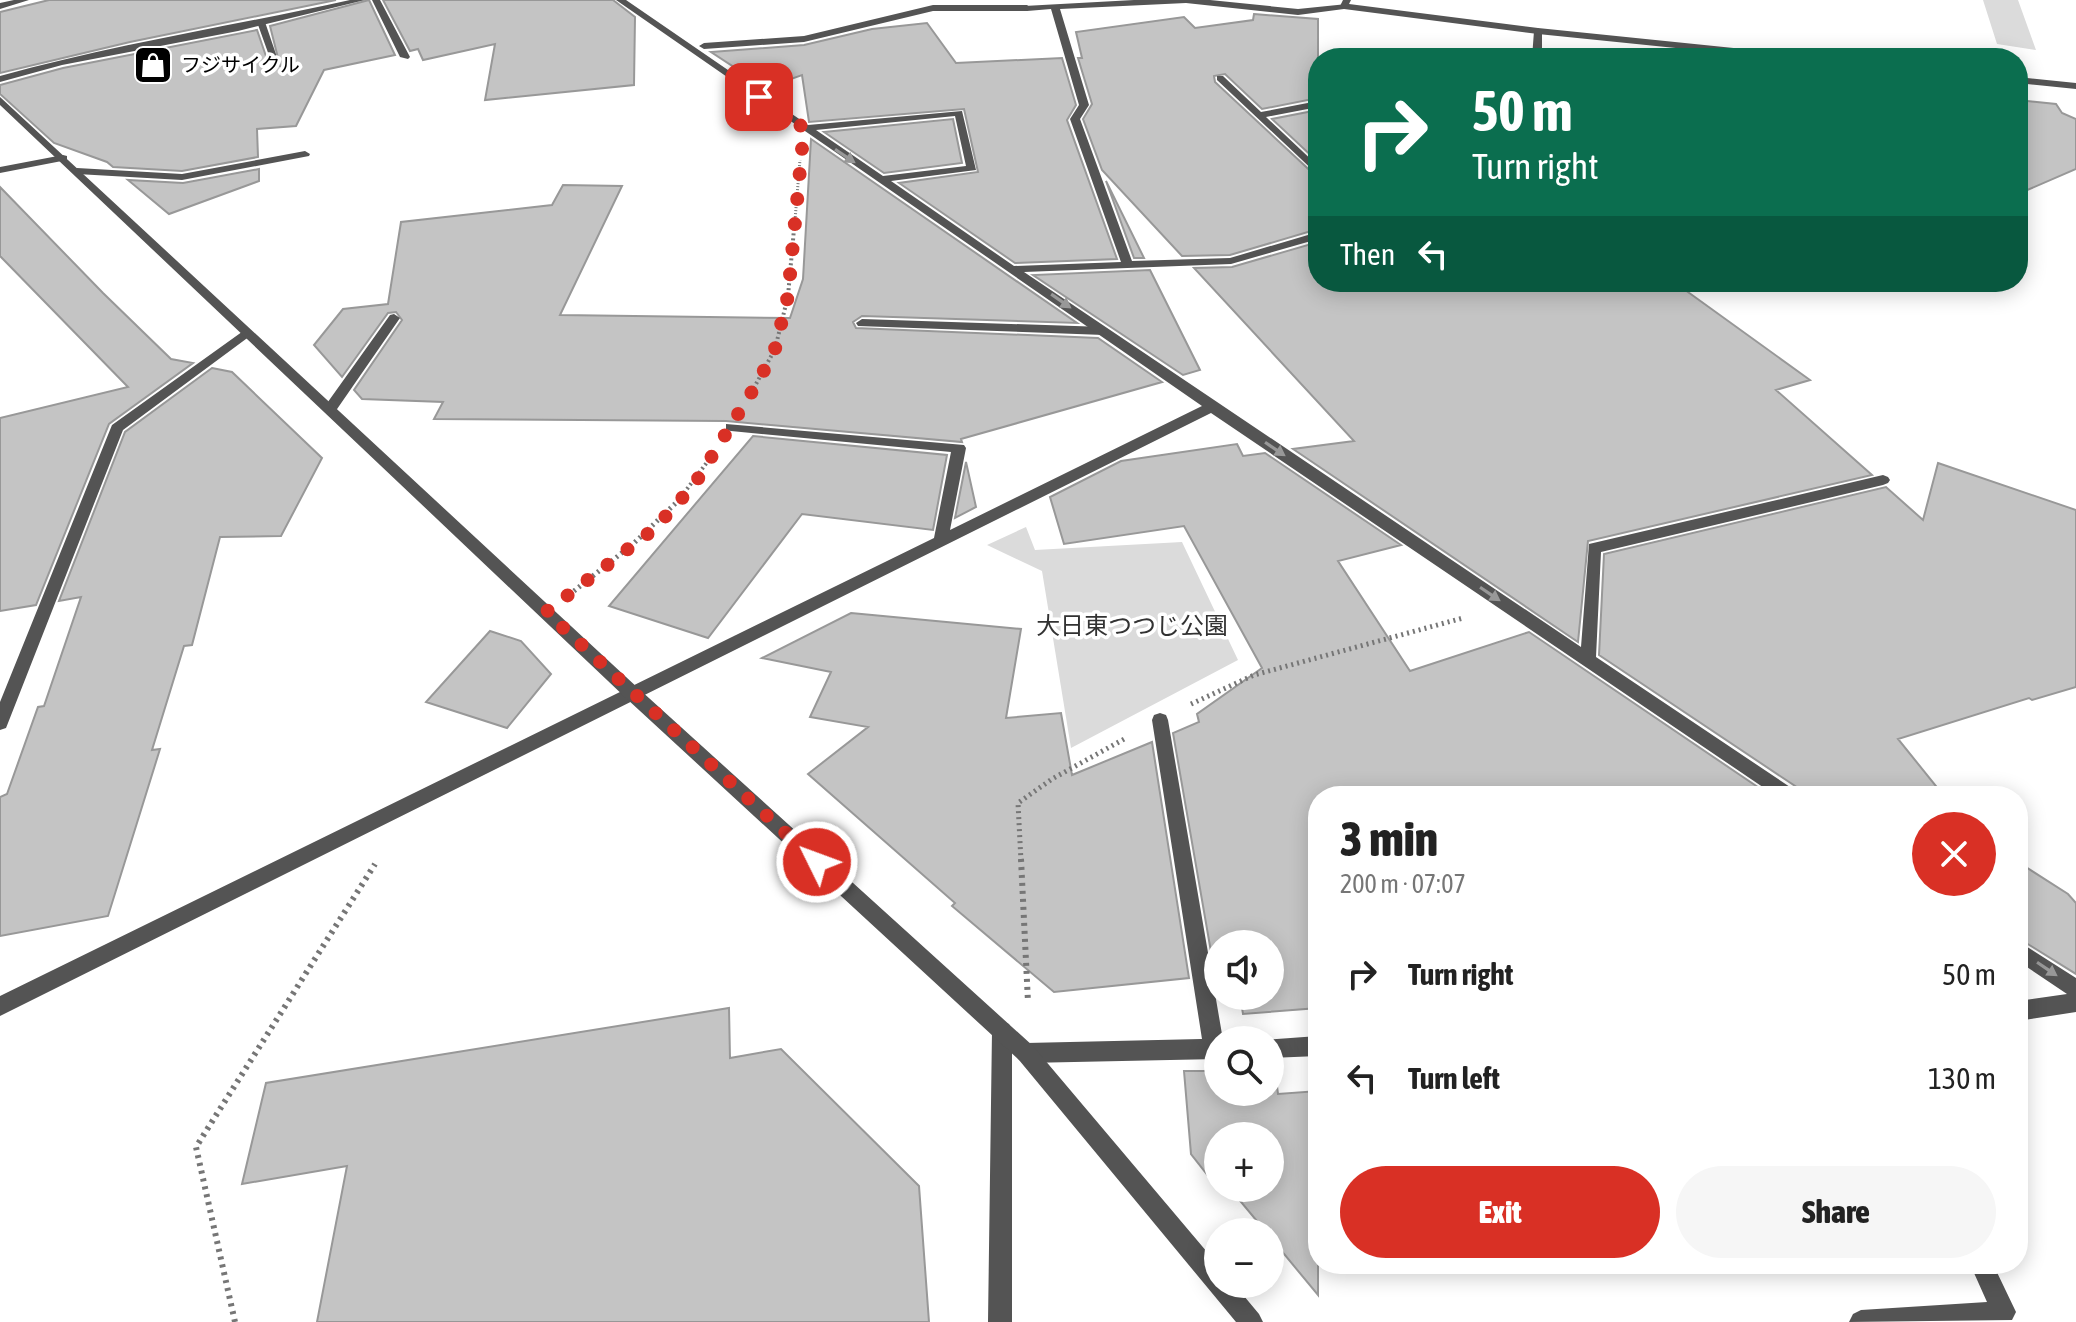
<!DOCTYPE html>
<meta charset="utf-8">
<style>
body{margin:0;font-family:"Asap Condensed","Noto Sans JP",sans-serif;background:#f6f6f6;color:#222;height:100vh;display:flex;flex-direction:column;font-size:30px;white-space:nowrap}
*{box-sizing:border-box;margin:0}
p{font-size:26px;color:#767676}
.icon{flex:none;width:44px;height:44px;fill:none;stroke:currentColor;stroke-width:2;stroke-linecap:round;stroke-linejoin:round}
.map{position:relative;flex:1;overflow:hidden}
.details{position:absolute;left:1308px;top:786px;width:720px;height:488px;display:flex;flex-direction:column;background:#fff;border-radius:32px;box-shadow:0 4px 20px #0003}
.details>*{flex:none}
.banner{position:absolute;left:1308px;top:48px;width:720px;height:244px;border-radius:32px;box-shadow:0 4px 20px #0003;background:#0b6e4f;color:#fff;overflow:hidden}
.tools{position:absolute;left:1204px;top:930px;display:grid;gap:16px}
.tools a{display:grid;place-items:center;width:80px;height:80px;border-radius:50%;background:#fff;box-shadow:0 4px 20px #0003;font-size:40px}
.pin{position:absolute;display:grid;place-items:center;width:68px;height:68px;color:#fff;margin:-34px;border-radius:16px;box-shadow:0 4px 12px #0006}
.me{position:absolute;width:88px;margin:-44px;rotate:312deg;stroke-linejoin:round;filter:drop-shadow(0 0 6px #0008)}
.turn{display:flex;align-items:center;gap:28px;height:168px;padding:0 32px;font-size:36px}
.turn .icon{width:104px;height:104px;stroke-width:2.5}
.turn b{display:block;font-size:56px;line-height:68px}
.then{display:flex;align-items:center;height:76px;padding:0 32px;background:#0003;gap:16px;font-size:30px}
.round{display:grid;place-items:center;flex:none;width:84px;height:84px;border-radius:42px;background:#f6f6f6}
.overview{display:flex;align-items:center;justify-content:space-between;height:136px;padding:0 32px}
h1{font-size:48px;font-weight:800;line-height:60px}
.action{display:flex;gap:16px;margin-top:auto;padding:16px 32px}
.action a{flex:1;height:92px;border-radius:48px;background:#d93025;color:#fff;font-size:32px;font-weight:800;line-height:92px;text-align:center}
.action a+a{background:#f6f6f6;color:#222}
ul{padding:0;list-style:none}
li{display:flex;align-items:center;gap:24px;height:104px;padding:0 32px}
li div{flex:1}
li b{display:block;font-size:30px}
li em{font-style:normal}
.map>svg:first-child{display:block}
</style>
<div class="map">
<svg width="2076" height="1322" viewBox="0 0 2076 1322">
<rect width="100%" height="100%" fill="#fff"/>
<path fill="#dbdbdb" d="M1983,0H2018L2036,50L1997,44Z
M1026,527L1035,550L1182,542L1238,660L1071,748L1042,571L987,545Z"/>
<path fill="#c4c4c4" stroke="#989898" stroke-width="2" fill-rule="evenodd" d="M49,0H336L130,42L0,73V12Z
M369,0L395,55L324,70L296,126L257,129L258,157L182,171L113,167L107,162L54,143L0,94V85L63,68L257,30L268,62L280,66L270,26Z
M383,0H613L635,17L634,85L485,100L495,44L423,60L418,49L410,51Z
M1254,14L1318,19V98L1262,109L1225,74L1214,76L1215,82L1318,178V229L1230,255L1182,256L1102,170L1083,119L1092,104L1078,58H1082L1076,32L1184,17L1195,28L1253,20Z
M927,23L956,63L1062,58L1076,105L1067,120L1117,259L1015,263L899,183L978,172L964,109L809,122L802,75L766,88L711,52L804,45L872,29Z
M2018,100L2056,104L2062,113L2076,119V169L2018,194Z
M1318,110V162L1272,119Z
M953,119L962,163L884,173L824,132Z
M811,139L1077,323L862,316L853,322L856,328L1098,338L1162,382L961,439L962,442L726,421L434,419L443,402L362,399L354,390L402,320L396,312L388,313L342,377L314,345L343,309L388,304L401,222L552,205L563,185L622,186L560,315L790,318L803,279Z
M259,169V181L169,214L128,180L183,183Z
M1106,181L1144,258H1134Z
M0,187L103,293L171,359L193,363L109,424L36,605L0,611V418L128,387L0,256Z
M1318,242V282H1674L1810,380L1776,390L1872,475L1588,541L1578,642L1293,449L1354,441L1194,268L1232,267Z
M1150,270L1200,370L1183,375L1033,275Z
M212,368L232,372L322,458L281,536L220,537L192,645L184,646L152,750L160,749L108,916L0,936V797L7,794L38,707L44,706L81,597L59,601L125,432Z
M753,436L947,455L933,530L802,514L708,638L609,606Z
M1237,444L1243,456L1265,453L1401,545L1338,561L1410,671L1529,632L1771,796H1318V1008L1243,1014L1240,996H1270V944H1218V975H1215L1173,733L1199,722L1197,714L1262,668L1184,526L1064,544L1050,497L1121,461Z
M966,462L976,507L955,518Z
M1938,463L2076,510V687L2032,700L2029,698L1898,739L1944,796H1802L1798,788L1599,655L1604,554L1886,487L1923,520Z
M851,613L1021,629L1006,718L1061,713L1072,775L1152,742L1189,978L1054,992L952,906L955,903L808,774L868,727L810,717L831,672L762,658Z
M490,631L521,641L551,674L507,728L426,702Z
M2018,862L2068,894L2076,903V974L2018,938Z
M729,1008L730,1058L781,1049L919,1186L929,1322H317L347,1166L242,1184L266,1083Z
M1270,1070H1275L1278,1094L1318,1091V1295L1270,1237V1232H1266L1232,1191H1220L1191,1154L1184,1071H1218V1092H1270ZM1218,1136H1270V1188H1218Z"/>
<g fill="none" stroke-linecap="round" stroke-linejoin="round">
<path stroke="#767676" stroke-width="3" stroke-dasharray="1 2" stroke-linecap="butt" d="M795,220L800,160"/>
<path stroke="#767676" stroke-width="4" stroke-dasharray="2 3" stroke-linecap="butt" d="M749,397L775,349L788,296L795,218
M678,501L714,453"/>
<path stroke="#767676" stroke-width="5" stroke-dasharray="2 4" stroke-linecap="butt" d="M574,591L633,544L680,499
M1191,704L1254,675L1463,618
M1021,861L1018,803L1052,779L1126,738"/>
<path stroke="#767676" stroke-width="6" stroke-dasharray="3 5" stroke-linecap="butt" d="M1021,859L1028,1002
M235,1322L196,1147L375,864"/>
<path fill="#545454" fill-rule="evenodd" d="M14,0H29L0,9V3Z
M372,0H380L410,57L408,59L400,57Z
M261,19L265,22L279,63L271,61L257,22Z
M305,151L310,154L309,156L182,180L77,174L72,171L77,168L182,174Z
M394,314L400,318L335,412H325V406L390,315Z
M862,319L1104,327L1110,331L1104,335L858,326L856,323Z"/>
<path fill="#545454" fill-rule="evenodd" d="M933,5H1027L1031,8L1027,11H933L804,42L704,49L699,46L704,43L804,36Z"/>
<path fill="#545454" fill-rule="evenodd" d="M350,0H365L238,31L62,65L0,82V76C115,44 233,26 350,0Z
M616,0H626L808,125L962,111L976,170L891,181L1014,266L1121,262L1070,119L1079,105L1051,9L1027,11L1024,10V6L1134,0H1210L1298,9L1347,4L1348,6L1344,9L1298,15L1186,3L1060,9L1089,105L1080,119L1132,261L1230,258L1318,232V239L1231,264L1024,272L1581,647L1589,544L1883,475L1888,477L1890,480L1888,483L1883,485L1601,552L1596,657L1796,791L1799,796H1776L1211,413L0,1016V996L934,538L951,452L731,431L726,430V424L964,445L966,448L950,530L1202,406ZM955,116L966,166L883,176L816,130Z
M1538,28L1542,31V58H1532L1534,31Z
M1217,76H1223L1261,112L1318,101V107L1266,117L1318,166V175L1217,80Z
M63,155L67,156V160L0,173V167Z
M246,329L250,330V336L123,430L8,723L6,728L0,730V702L112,425Z
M1160,713L1166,715L1168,720L1223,1040H1218V1059L1026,1063L1019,1060L1016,1053L1019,1046L1026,1043L1202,1039L1152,720L1154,715Z
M2018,941L2076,978V1012L2018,1021V1001L2067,994L2018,961Z
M1002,1021L1009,1024L1012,1031V1322H988L992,1031L995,1024Z
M1318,1036V1056L1270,1058V1040H1265Z
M1970,1264H1993L2016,1312L2012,1320L1849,1322L1853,1314L1861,1310L1987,1302Z"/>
<path fill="#545454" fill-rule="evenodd" d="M1343,0H1351L1349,4L1538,28L1801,55L1806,58H1774L1538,34L1344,9L1340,6Z
M2018,77L2076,83V89L2018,83Z
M0,97L639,689L1033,1046L1218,1265V1284H1234L1259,1314L1263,1322H1236L1019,1060L627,699L0,105Z"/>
</g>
<defs><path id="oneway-solid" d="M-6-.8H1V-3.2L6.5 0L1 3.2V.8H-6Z" transform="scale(2)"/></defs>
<g fill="#989898">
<use href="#oneway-solid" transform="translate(845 156) rotate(34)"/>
<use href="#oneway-solid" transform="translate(1061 301) rotate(35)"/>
<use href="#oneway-solid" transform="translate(1275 449) rotate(34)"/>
<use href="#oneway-solid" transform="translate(1490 594) rotate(34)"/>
<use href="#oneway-solid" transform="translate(2047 969) rotate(34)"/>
</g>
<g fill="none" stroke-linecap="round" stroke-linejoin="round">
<path stroke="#d93025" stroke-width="14" stroke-dasharray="0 25.2" d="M759,97L804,128L788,296L775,349L758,382L694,485L654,529L546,612L817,862"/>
</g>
<defs>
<g id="shop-square" transform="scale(2)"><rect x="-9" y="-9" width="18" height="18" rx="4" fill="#000" stroke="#fff"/><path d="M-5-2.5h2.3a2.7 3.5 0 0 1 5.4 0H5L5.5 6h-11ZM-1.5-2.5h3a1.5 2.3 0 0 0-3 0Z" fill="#fff"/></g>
</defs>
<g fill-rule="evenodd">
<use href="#shop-square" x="153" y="65"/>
</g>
<g text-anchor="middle" stroke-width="7" stroke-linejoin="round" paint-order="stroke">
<g font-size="20" fill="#000" stroke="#fff" text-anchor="start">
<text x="181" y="72">フジサイクル</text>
</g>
<g font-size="24" fill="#323232" stroke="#fff">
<text x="1132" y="634">大日東つつじ公園</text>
</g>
</g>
</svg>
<div class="tools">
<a><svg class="icon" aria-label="sound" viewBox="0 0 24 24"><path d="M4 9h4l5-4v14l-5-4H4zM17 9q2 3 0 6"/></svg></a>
<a><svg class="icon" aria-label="search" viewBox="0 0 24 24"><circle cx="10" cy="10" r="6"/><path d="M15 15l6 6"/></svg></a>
<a>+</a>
<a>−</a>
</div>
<div class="pin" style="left:759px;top:97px;background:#d93025"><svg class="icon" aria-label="arrive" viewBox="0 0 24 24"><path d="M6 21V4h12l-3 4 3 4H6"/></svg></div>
<svg class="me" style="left:817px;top:862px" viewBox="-20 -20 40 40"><circle r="17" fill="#d93025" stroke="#fff" stroke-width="3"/><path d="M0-11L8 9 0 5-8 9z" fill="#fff"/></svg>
<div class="banner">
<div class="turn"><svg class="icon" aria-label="right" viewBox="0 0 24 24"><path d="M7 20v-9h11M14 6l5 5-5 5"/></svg><div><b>50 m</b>Turn right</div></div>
<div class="then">Then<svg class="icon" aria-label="left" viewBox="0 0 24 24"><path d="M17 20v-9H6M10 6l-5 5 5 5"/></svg></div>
</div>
<section class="details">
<div class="overview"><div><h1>3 min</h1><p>200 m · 07:07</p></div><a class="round" style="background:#d93025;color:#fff"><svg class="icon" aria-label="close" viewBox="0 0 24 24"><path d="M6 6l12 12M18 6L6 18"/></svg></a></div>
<ul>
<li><svg class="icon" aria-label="right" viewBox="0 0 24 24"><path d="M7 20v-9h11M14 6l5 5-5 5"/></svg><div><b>Turn right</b></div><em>50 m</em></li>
<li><svg class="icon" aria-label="left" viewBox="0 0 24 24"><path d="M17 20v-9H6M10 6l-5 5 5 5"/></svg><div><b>Turn left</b></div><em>130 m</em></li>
</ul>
<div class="action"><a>Exit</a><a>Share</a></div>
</section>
</div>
